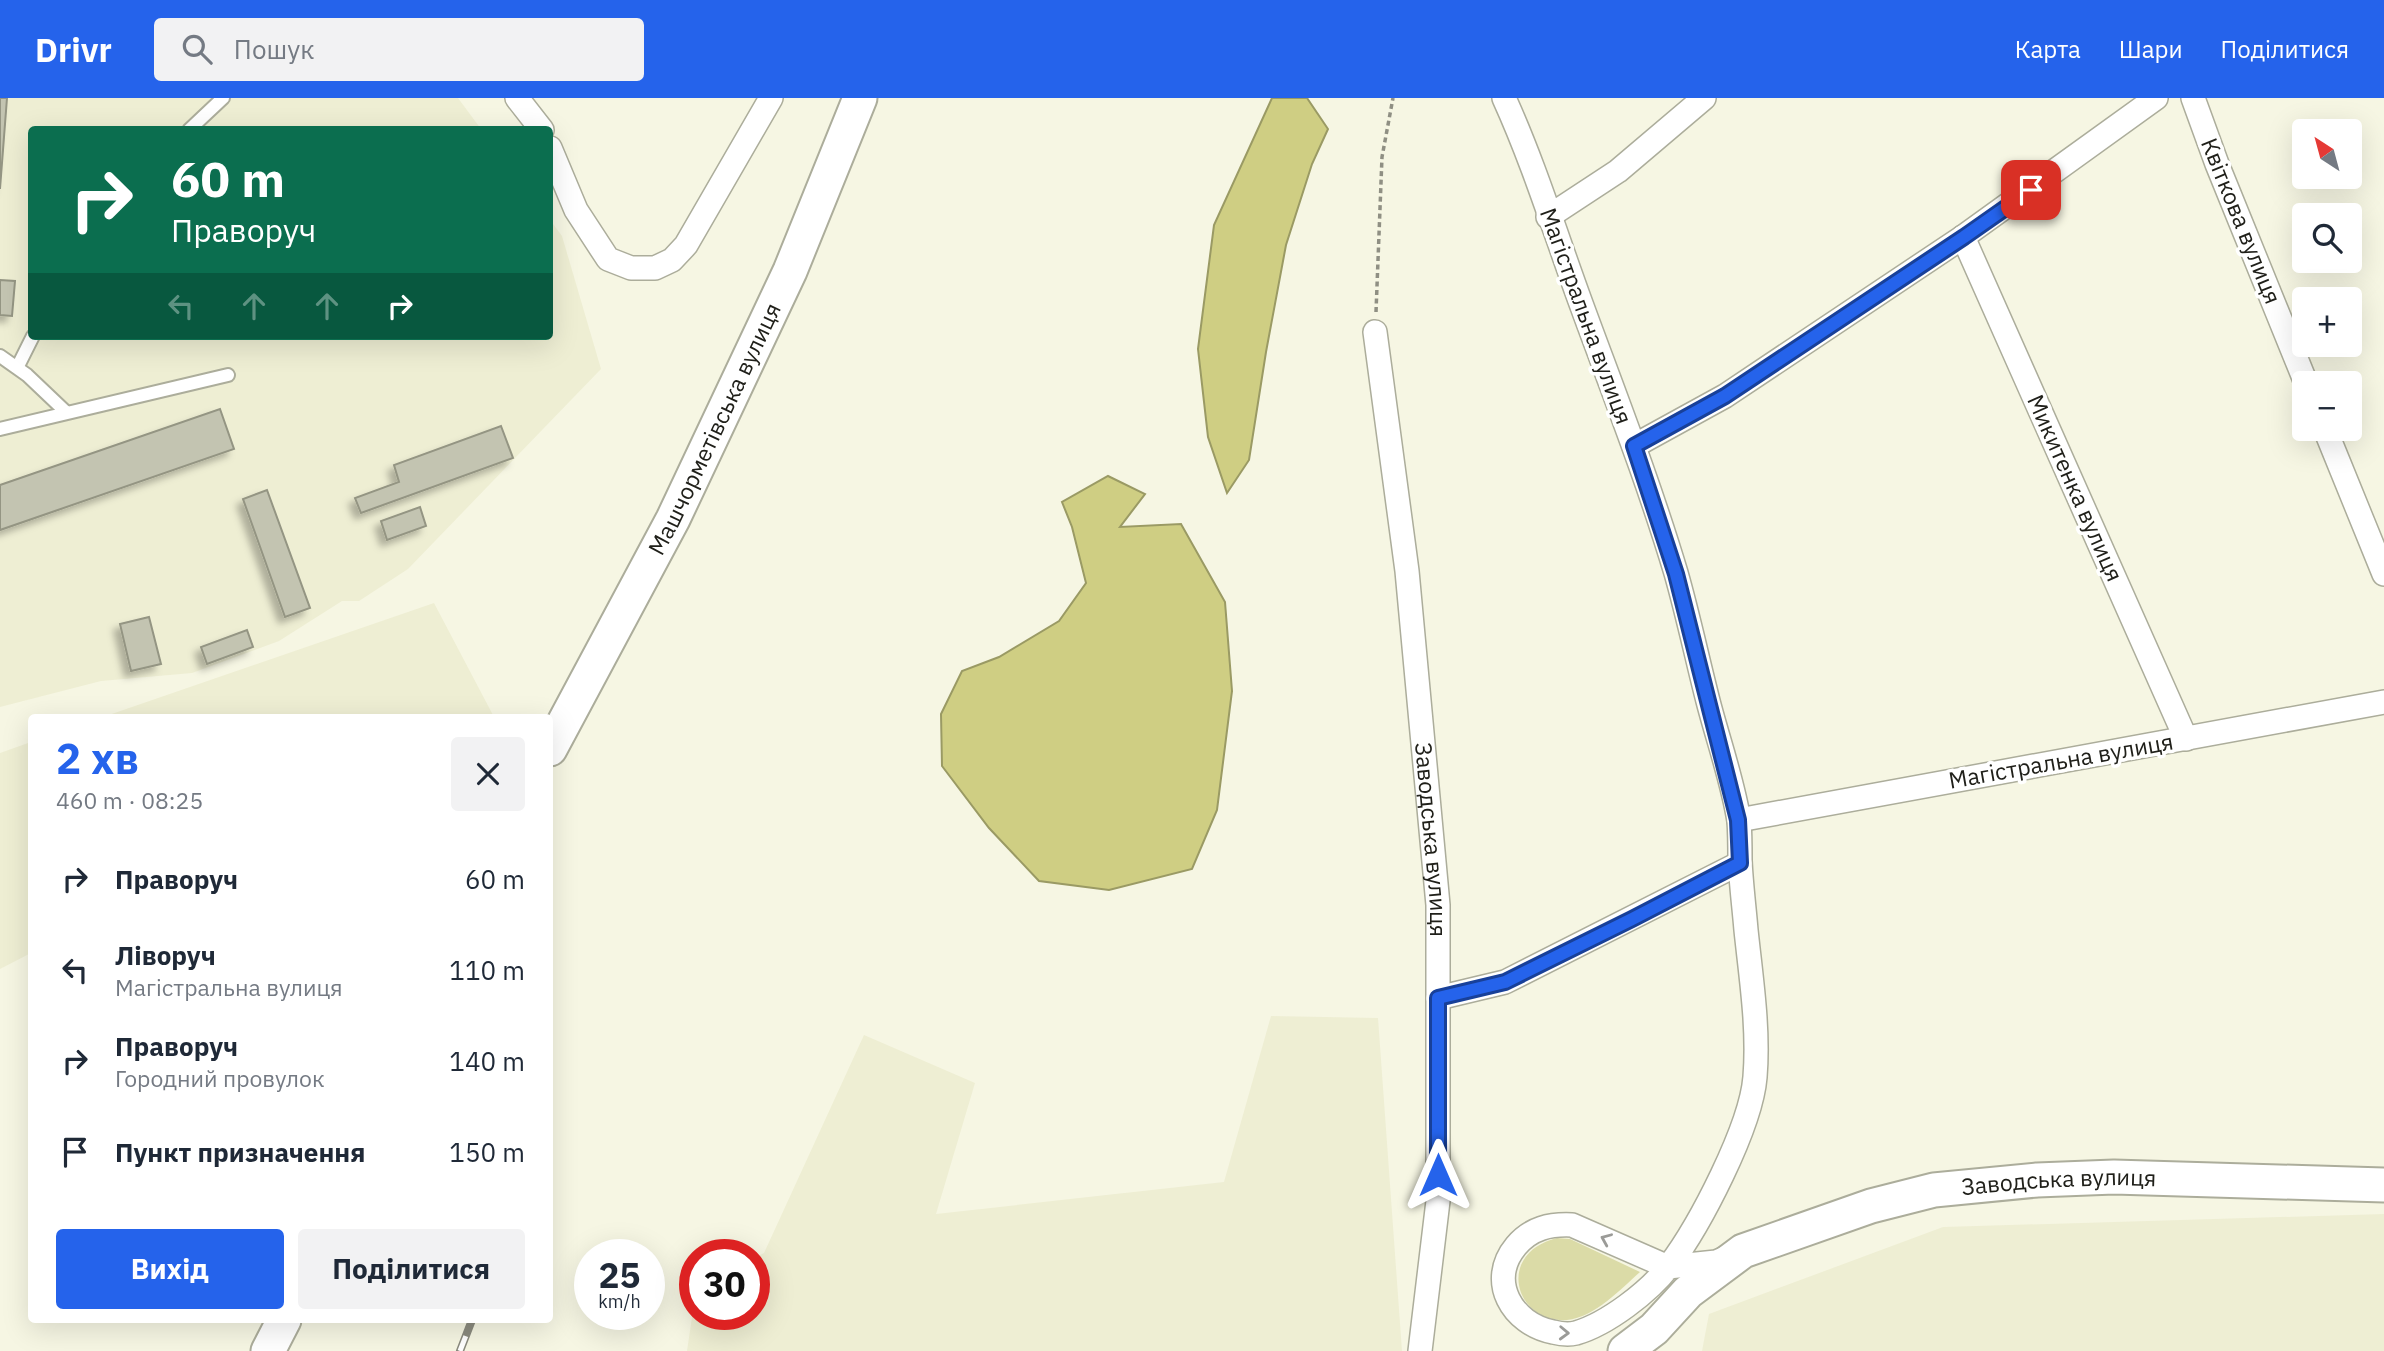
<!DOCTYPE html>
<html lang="uk">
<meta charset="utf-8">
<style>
body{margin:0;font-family:"IBM Plex Sans",sans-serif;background:#f2f2f3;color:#1f2937;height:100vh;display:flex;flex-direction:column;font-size:26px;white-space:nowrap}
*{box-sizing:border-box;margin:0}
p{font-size:23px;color:#747a83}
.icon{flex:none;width:38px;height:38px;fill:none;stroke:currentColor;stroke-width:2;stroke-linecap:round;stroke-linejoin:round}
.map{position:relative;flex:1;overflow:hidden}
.panel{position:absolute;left:28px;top:616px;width:525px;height:609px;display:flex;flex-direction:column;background:#fff;border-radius:7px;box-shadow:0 7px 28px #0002}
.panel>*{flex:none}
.hud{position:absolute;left:28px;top:28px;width:525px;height:214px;border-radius:7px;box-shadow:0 7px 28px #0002;background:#0b6e4f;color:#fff;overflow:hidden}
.needle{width:46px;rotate:324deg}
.fabs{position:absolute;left:2292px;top:21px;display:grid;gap:14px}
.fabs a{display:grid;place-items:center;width:70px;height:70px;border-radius:7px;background:#fff;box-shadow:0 7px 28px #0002;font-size:35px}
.speed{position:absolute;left:574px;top:1141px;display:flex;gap:14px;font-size:35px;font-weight:700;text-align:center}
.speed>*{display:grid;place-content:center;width:91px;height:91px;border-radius:50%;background:#fff;box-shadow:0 7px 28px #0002;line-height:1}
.speed small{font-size:18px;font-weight:400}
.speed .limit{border:10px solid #d22;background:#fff;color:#111}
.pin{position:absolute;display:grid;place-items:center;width:60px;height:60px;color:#fff;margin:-30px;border-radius:14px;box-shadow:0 4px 10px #0006}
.me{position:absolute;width:77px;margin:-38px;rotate:0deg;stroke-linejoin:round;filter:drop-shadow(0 0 5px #0008)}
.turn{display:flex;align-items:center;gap:24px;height:147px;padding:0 28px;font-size:32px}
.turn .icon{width:91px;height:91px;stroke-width:2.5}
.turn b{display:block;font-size:49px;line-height:60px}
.lanes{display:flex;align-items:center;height:66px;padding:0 28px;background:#0003;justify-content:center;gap:35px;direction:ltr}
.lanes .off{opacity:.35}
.round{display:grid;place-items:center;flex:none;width:74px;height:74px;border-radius:7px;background:#f2f2f3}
.summary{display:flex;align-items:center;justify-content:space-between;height:119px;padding:0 28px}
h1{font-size:42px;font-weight:700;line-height:52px;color:#2563eb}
.action{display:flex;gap:14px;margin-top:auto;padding:14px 28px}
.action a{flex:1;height:80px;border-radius:7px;background:#2563eb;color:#fff;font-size:28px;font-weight:700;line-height:80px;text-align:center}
.action a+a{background:#f2f2f3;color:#1f2937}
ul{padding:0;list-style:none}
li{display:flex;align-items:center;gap:21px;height:91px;padding:0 28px}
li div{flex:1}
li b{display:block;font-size:26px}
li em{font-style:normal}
header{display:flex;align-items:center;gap:42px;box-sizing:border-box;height:98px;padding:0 35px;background:#2563eb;color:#fff}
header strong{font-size:33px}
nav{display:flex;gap:38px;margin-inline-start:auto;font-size:24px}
.search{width:490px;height:63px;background:#f2f2f3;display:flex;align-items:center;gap:18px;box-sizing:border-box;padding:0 24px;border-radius:7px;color:#747a83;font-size:26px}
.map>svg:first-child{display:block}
</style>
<header>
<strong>Drivr</strong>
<div class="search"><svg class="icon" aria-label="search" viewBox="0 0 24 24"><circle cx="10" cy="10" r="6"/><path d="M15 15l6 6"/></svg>Пошук</div>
<nav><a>Карта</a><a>Шари</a><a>Поділитися</a></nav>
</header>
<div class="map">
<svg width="2384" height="1253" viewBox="0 0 2384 1253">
<defs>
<filter id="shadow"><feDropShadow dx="-6" dy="6" stdDeviation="3.5" flood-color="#0004"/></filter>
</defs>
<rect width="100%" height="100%" fill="#f6f6e3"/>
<path fill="#eeeed3" d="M0,0H458L481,31L32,32V238H550V122L562,138L601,271L408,471L359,503H342L279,543L192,575L101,583L0,609Z
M434,505L494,619H103Z
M31,644V855L0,871V655Z
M1271,918L1378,920L1402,1253H687L695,1199V1216H754V1160L764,1155L864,937L975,985L936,1116L1224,1084Z
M2384,1116V1253H1702L1709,1216L1943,1129Z"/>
<path fill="#dbdba7" d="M1557,1140L1570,1141L1640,1174C1621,1191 1595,1219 1567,1222C1516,1226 1494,1156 1557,1140Z"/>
<path fill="#cfce83" stroke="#9a9a64" stroke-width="2" d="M1272,0H1307L1328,31L1312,66L1286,147L1266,254L1249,362L1227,395L1208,339L1198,251L1214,127Z
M1108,378L1145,396L1120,429L1181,426L1225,504L1232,593L1217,712L1192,771L1109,792L1039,783L989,730L942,668L941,616L962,573L999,559L1059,523L1086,485L1072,429L1062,404Z"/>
<path fill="#c3c4b1" stroke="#949583" stroke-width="2" filter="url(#shadow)" d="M0,0H7L0,91Z
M0,182L15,183L12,218L0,217Z
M220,311L234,351L0,432V387Z
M501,328L513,360L361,415L355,400L399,384L394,367Z
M267,392L310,510L285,519L243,401Z
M420,409L426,428L387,442L381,423Z
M149,519L161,566L131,573L120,526Z
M247,532L253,549L207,566L201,549Z"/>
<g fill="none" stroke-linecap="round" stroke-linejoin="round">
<g stroke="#acad9b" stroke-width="16">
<path id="lane" d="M189,32L223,0
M0,258L27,277L67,315
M17,270L33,238
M0,331L228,277"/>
</g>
<g stroke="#acad9b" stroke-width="26">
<g id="street">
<path d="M517,0L542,32"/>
<path d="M1504,0C1535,68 1557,141 1583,211C1615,298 1649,385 1676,475C1688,517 1697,560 1708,603C1718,642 1733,684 1739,723C1740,736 1740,749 1740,762C1741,785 1744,808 1746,832C1751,880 1759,930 1755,979C1751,1029 1700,1127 1669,1168C1649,1194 1607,1226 1576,1235C1568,1237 1561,1236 1553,1234C1512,1226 1487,1183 1516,1148C1531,1130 1550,1126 1572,1127L1668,1169L1716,1164L1728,1159"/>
<path d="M2193,0L2217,66L2306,285"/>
<path d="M550,50L576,112L608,161L631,170H655L672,162L686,147L771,0"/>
<path d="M1548,119L1618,73L1704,0"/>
<path d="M1963,139L2186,641"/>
<path id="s1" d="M1375,234L1407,473L1438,807V1103L1420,1253"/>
<path d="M2325,331L2384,476"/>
<path d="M1634,348L1725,298L1963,139L2156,0"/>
<path d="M1739,722L2384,604"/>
<path d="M1438,900L1505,884L1740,765"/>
</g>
</g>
<g stroke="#acad9b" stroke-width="37">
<g id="secondary">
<path id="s2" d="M550,651L673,421L790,173L860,0"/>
<path d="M268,1253L284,1222"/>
<path id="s3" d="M1625,1253L1654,1231L1688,1194L1743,1153L1871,1108L1934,1092L2037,1082L2114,1079L2384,1087"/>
</g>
</g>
<path stroke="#8f8f83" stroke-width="3.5" stroke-dasharray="5 3.5" stroke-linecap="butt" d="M1376,214L1382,59L1393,0"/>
<use href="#lane" stroke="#fff" stroke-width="12"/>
<use href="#street" stroke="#fff" stroke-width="23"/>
<use href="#secondary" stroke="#fff" stroke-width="33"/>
<g stroke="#8a8a7e" stroke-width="8">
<path id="rail" d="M460,1253L472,1222"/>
</g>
<use href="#rail" stroke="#fff" stroke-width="5" stroke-dasharray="16" stroke-linecap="butt"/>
</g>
<defs><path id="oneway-chevron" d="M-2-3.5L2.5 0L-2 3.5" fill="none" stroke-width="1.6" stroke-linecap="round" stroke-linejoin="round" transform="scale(1.75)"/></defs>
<g stroke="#9b9b98">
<use href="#oneway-chevron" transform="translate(1606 1141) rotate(-157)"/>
<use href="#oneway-chevron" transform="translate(1564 1235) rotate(2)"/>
</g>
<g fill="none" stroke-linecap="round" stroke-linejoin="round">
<g stroke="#184099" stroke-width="18">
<path id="route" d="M1438,1077V900L1505,884L1632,821L1740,765L1738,722L1676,476L1634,348L1725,298L1964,139L2031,92"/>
</g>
<use href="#route" stroke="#2563eb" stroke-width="12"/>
</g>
<g text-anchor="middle" stroke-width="7" stroke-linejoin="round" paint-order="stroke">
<g font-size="23" fill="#20201a" stroke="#fff">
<text transform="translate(2241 123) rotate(68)" y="8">Квіткова вулиця</text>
<text transform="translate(1586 218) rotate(70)" y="8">Магістральна вулиця</text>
<text dy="8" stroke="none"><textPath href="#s2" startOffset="360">Машчорметівська вулиця</textPath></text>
<text transform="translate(2075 390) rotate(66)" y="8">Микитенка вулиця</text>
<text transform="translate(2061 663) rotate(-10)" y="8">Магістральна вулиця</text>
<text dy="8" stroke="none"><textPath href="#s1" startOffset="511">Заводська вулиця</textPath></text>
<text dy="8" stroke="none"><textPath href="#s3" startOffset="481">Заводська вулиця</textPath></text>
</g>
</g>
</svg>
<div class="fabs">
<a><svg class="needle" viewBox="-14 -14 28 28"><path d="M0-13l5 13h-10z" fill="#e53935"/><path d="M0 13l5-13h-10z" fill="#747a83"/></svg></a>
<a><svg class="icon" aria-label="search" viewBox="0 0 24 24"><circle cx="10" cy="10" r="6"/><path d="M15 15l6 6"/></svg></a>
<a>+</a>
<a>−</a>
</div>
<div class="speed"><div>25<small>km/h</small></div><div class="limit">30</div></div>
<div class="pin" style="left:2031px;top:92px;background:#d93025"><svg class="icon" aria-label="arrive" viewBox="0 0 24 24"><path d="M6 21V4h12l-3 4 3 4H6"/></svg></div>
<svg class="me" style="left:1438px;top:1077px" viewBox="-20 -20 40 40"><path d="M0-17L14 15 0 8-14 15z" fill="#2563eb" stroke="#fff" stroke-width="4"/></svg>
<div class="hud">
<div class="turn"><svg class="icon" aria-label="right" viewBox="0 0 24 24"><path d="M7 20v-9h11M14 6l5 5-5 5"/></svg><div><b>60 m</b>Праворуч</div></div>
<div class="lanes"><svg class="icon off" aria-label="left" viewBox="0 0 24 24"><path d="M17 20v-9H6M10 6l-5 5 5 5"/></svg><svg class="icon off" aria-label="ahead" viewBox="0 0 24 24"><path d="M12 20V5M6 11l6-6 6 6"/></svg><svg class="icon off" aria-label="ahead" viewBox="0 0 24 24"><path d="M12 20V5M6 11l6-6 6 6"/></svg><svg class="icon" aria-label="right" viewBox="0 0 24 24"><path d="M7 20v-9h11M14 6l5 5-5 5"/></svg></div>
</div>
<section class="panel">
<div class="summary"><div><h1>2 хв</h1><p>460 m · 08:25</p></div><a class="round"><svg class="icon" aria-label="close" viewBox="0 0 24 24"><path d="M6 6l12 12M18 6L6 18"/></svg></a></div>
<ul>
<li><svg class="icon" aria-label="right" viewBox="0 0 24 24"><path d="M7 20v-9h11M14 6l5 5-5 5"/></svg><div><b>Праворуч</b></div><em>60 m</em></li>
<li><svg class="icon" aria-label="left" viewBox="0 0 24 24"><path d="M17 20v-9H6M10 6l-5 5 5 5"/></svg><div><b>Ліворуч</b><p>Магістральна вулиця</p></div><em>110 m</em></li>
<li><svg class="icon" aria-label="right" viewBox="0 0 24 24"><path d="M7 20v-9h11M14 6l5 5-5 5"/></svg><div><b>Праворуч</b><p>Городний провулок</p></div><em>140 m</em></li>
<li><svg class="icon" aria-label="arrive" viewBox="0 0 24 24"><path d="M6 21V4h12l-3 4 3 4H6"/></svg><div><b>Пункт призначення</b></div><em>150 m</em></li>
</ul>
<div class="action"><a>Вихід</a><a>Поділитися</a></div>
</section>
</div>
